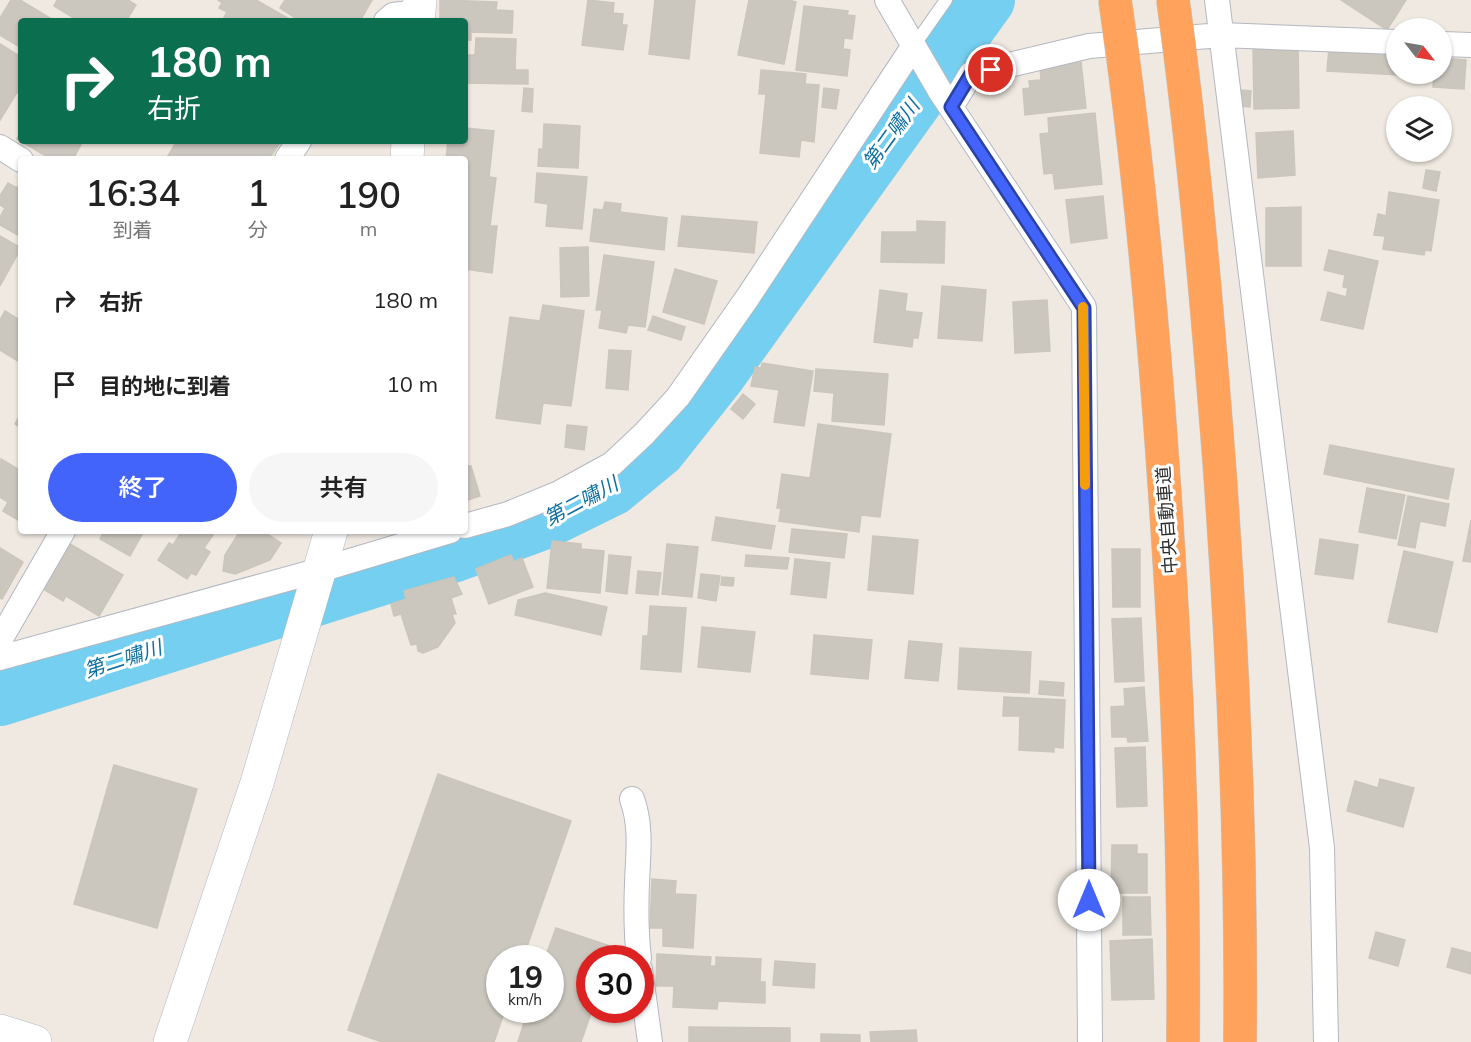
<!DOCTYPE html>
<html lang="ja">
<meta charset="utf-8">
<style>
body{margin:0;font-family:Mulish,"Noto Sans JP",sans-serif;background:#f6f6f6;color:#222;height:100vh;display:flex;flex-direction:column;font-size:22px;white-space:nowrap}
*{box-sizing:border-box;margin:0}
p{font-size:20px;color:#767676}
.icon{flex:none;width:33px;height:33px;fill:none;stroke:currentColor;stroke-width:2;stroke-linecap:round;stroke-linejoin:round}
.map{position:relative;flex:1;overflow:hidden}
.drawer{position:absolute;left:18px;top:156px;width:450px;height:378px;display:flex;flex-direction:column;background:#fff;border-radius:6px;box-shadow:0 2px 4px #0004}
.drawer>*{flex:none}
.guide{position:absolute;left:18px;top:18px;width:450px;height:126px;border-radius:6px;box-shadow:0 2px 4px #0004;background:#0b6e4f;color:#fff;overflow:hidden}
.needle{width:39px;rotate:121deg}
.controls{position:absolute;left:1386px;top:18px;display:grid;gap:12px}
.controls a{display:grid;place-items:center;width:66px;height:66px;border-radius:50%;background:#fff;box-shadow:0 2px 4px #0004;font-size:30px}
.speed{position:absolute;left:486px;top:945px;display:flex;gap:12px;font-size:30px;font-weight:700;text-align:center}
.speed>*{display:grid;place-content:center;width:78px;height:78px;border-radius:50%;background:#fff;box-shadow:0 2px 4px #0004;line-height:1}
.speed small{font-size:15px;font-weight:400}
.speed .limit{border:9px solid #d22;background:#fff;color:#111}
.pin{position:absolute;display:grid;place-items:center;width:51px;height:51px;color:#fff;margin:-26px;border:3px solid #fff;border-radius:50%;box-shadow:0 2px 6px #0007}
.me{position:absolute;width:66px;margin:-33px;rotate:0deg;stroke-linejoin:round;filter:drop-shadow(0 0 4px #0008)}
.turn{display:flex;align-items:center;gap:21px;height:126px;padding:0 30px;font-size:27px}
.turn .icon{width:78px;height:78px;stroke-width:2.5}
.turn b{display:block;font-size:42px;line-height:51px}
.eta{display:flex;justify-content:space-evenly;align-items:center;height:102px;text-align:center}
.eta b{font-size:36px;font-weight:600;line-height:42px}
.primary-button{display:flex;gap:12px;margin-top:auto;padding:12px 30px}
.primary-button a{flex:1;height:69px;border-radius:36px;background:#4264fb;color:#fff;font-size:24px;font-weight:600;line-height:69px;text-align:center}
.primary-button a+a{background:#f6f6f6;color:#222}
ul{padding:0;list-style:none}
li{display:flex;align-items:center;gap:18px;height:84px;padding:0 30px}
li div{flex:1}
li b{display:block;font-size:22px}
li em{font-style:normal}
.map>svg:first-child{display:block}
</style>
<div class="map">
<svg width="1471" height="1042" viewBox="0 0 1471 1042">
<rect width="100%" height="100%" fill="#efe9e1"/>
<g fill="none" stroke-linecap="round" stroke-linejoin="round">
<path stroke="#75cff0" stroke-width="56" d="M0,698L455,554L545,521L612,488L658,450L719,373L987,0"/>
</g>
<path fill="#cbc7bf" stroke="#cbc5ba" stroke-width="1.5" d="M11,0H20L55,21H21V48L0,35V18Z
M57,0H128L136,5L126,21H79L54,6Z
M218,0H256L293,21H222L227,12L219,8L222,3Z
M285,0H372L360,21H300L280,8Z
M440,0L497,2L496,10L513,11L512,33L471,32V40H465V21H440Z
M588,0L614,3L613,13L623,14L622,25H627L623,50L582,45Z
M655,0H695L689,59L649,54Z
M749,0H789L796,2L784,64L738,55Z
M1341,0H1406L1387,30Z
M804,6L848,11L847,15L855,16L852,39L844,38L843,49L850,50L847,76L796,70Z
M476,38L516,39L515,70H528V84L465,83V55H475Z
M0,44L21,57V86L0,120Z
M1298,44L1299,108L1254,109L1253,45Z
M1329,48L1396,52V74L1400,75L1327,71Z
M1442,58L1466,60L1464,89L1433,87L1434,74H1442Z
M1081,62L1086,108L1025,115L1023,89L1030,88L1029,81L1041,80L1040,66Z
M761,70L806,74L805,84L819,85L814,142L801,140L799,157L760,153L766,94H759Z
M524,88L533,89L532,112L522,111Z
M824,88L839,90L836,109L822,107Z
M1240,90L1251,91L1250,107L1239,106Z
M1095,113L1102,184L1055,189L1053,173L1044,174L1040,134L1049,133L1048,118Z
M544,124L580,126L578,168L538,166L539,149H543Z
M465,128L494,131L489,177L496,178L490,226H497L492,273L465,269V159H446L448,141H465Z
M1293,131L1295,175L1258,178L1256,133Z
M21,132V141H83L73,159H51L17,139Z
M177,141H194L200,145L202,141H281L269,159H166Z
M1426,170L1440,172L1436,191L1423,188Z
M537,173L587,177L582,229L546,226L548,204L535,202Z
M21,182V237L0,225V217L5,208L0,205V196L8,183L17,188Z
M1389,192L1439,200L1431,251L1425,250L1424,255L1383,249L1385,236L1374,235L1378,214L1386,216Z
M1103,196L1107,238L1071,243L1066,200Z
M605,202L621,204L620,212L667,218L664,250L590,241L594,209L603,210Z
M1301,207V266H1266V208Z
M682,216L757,222L754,253L678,246Z
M917,221L945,222L944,263L881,262L882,232H917Z
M0,236L21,248L0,286Z
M588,247L589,296L561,297L560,248Z
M1329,250L1378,261L1363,329L1321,320L1328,292L1346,297L1348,288L1343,287L1345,275L1324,270Z
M604,255L654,262L645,327L628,325L626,333L599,328L602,310H596Z
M675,269L717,281L704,324L663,312Z
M942,286L986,290L982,341L938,338Z
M880,290L907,294L905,311L922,313L918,338H913L912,347L874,342Z
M1047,300L1050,351L1015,353L1013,302Z
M543,305L584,311L571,406L543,403L540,424L496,418L510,317L540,321Z
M5,311L21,321V363L0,350V320Z
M653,316L685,327L681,340L648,330Z
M609,350L631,351L628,390L606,388Z
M762,363L813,371L804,426L774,422L779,390L751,386L755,367L761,368Z
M816,369L888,374L884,425L832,421L834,393L814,391Z
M743,394L755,404L743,419L731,409Z
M21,413V428L15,424Z
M818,424L891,434L880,517L861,515L859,532L779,521L781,508H777L782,474L810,478Z
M567,425L587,427L584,450L565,447Z
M1330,445L1454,469L1448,499L1324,474Z
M1,459L21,471V522L3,511L8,502L0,497Z
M465,466H471L480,496L465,501Z
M1367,488L1405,495L1396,539L1359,532Z
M1408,496L1449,504L1445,526L1420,521L1415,548L1398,545Z
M716,517L775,526L771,549L712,540Z
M1471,520V562L1463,561Z
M792,529L847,534L844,558L789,552Z
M104,531H144L130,556L100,539Z
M182,531H207L213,535L204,548L210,552L196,575L191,573L187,579L158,560L169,543L173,545Z
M240,531H263L281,543L270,560L235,574L223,571L225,555Z
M873,536L918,540L913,594L868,590Z
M1320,539L1358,545L1353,579L1315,574Z
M552,541L581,544V549L604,551L600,593L547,588Z
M70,544L123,575L99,616L66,596L63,601L43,589Z
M667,544L698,547L692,597L662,594Z
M0,548L23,562L2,599L0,598Z
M1112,549H1140V607H1113Z
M1404,551L1453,562L1437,632L1388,622Z
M511,555L514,562L522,558L533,587L489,604L476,569Z
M609,555L631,557L627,594L606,591Z
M746,555L789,558L787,569L745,566Z
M795,559L830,563L826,598L791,594Z
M638,571L661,573L658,595L636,593Z
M701,574L720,576L716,601L698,598Z
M454,577L462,594L451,598L456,614H452L455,623L438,647L423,653L418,651L417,644L411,645L401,614L394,616L391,604L406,599L404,591Z
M722,577L734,578L733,586L721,585Z
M545,593L607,607L601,635L515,615L518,600Z
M650,606L686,608L681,672L641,669L643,636H648Z
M1141,618L1144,681L1115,682L1112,619Z
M702,627L755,632L750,672L698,667Z
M814,635L872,640L868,679L811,674Z
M909,641L942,644L938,681L905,678Z
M960,648L1031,652L1029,693L958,689Z
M1040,681L1064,683L1063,696L1039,694Z
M1144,687L1148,741L1128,742L1127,737H1112L1111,707L1125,706L1124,689Z
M1004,697L1065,700L1063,748L1054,747V752L1019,750L1020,716H1003Z
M1145,747L1147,806L1117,807L1115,748Z
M114,765L197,789L157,928L74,904Z
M438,774L571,821L523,958H500V1010H505L494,1042H382L348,1030Z
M1380,779L1414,788L1403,827L1347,811L1355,781L1378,788Z
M1112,845H1137V854H1147V893H1111Z
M652,879L676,881L675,894L696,895L693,948L663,946V928H650Z
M1123,897H1150L1151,935H1123Z
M556,928L613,947L609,958H590V1010H592L581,1042H518L528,1010H550V958H545Z
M1376,932L1405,940L1398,966L1369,958Z
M1152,939L1154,999L1112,1000L1110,941Z
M1452,948L1471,953V974L1447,967Z
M657,954L711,957L710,966H716V957L761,959L760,982H765V1003L718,1001L717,1009L673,1007L674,986H656Z
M775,961L815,964L814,988L773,985Z
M689,1027L790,1028V1042H689Z
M916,1030L917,1042H871L870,1032Z
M821,1034L860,1035V1042H821Z"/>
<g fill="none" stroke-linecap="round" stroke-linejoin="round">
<g stroke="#b4b7c1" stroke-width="14">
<path id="lane" d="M913,47L946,0"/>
</g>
<g stroke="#b4b7c1" stroke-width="26">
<path id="street" d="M887,0L940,91L1084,307L1090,1042
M1217,0L1322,848L1326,1042
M386,21L393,15L419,12
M1442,44L1471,45
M951,107L971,74L1089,46L1221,35L1396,42
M0,147L21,160
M287,159L299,141
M465,526L508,514L559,493L612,464L644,434L678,397L748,297L913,47
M0,640L63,531
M0,658L320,570L450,531
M632,799C642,826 638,855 637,883C636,908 636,934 639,958
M640,969L650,1042"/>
</g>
<g stroke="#b4b7c1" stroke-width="34">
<path id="secondary" d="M418,21L420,0
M407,159L408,141
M0,1031L35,1042
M170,1042L257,783L331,531"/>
</g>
<use href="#lane" stroke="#fff" stroke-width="12"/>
<use href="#street" stroke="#fff" stroke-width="24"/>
<use href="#secondary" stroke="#fff" stroke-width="33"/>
<g stroke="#c9c9c9" stroke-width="34" stroke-linecap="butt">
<path id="highway-bridge" d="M1115,0C1138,159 1153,320 1164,481C1177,667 1185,855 1183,1042
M1173,0C1194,152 1207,306 1219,460C1233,654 1242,848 1240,1042"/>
</g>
<use href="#highway-bridge" stroke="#ffa35c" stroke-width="33"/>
</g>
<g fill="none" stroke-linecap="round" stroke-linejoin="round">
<g stroke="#2b41a3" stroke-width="15">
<path id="route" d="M991,70L971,74L951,107L1084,308L1089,900"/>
</g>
<use href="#route" stroke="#4264fb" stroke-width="10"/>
<path stroke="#f59e0b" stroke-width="10" d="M1083,307L1085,485"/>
</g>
<g text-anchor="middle" stroke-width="6" stroke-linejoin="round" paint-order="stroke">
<g font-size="18" fill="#2e2e2e" stroke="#fff">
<text transform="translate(1167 520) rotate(-94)" y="6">中央自動車道</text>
</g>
<g font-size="20" font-style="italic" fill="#0d6fa3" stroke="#fff">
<text transform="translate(891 134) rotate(-54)" y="7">第二嘯川</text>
<text transform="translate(581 501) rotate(-28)" y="7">第二嘯川</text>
<text transform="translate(123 659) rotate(-18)" y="7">第二嘯川</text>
</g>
</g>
</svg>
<div class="controls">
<a><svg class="needle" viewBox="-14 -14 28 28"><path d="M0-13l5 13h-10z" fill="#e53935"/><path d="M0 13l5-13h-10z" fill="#767676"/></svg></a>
<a><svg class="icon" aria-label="layers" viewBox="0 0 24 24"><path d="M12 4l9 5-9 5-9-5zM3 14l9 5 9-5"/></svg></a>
</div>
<div class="speed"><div>19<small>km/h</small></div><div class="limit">30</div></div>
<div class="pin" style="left:991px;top:70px;background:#d93025"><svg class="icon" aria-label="arrive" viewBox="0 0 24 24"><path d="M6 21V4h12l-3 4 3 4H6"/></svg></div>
<svg class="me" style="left:1089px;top:900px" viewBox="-20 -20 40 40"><circle r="19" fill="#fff"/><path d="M0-13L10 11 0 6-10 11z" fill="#4264fb"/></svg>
<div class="guide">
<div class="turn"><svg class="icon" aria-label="right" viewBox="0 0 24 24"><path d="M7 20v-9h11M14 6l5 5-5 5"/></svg><div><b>180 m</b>右折</div></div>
</div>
<section class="drawer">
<div class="eta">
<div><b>16:34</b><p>到着</p></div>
<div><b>1</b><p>分</p></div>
<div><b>190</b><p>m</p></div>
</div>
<ul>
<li><svg class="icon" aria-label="right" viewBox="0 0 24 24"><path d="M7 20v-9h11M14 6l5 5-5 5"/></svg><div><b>右折</b></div><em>180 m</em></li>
<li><svg class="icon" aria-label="arrive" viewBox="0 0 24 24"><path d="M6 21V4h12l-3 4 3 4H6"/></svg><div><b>目的地に到着</b></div><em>10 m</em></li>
</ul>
<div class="primary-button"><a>終了</a><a>共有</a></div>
</section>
</div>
